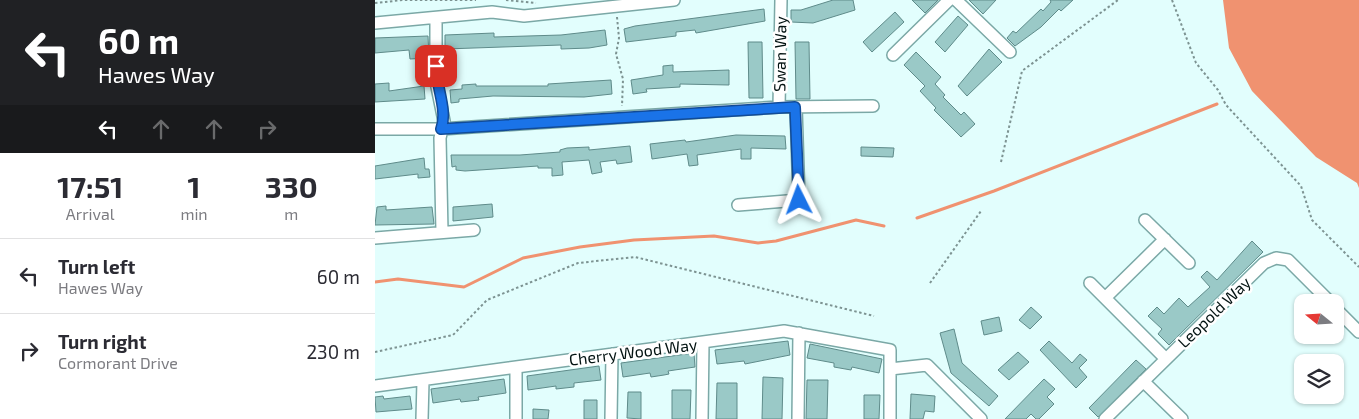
<!DOCTYPE html>
<style>
body{margin:0;font-family:"Exo 2",sans-serif;background:#f2f2f3;color:#2b2b33;height:100vh;display:flex;flex-direction:column;font-size:19px;white-space:nowrap}
*{box-sizing:border-box;margin:0}
p{font-size:16px;color:#7c7c81}
.icon{flex:none;width:28px;height:28px;fill:none;stroke:currentColor;stroke-width:2;stroke-linecap:round;stroke-linejoin:round}
.map{position:relative;flex:1;overflow:hidden}
.panel{display:flex;flex-direction:column;background:#fff;width:375px}
.panel>*{flex:none}
.banner{background:#202124;color:#fff;overflow:hidden}
.needle{width:32px;rotate:288deg}
.controls{position:absolute;left:919px;top:294px;display:grid;gap:10px}
.controls a{display:grid;place-items:center;width:50px;height:50px;border-radius:10px;background:#fff;box-shadow:0 1px 4px #0004;font-size:25px}
.pin{position:absolute;display:grid;place-items:center;width:42px;height:42px;color:#fff;margin:-21px;border-radius:10px;box-shadow:0 2px 8px #0006}
.me{position:absolute;width:55px;margin:-28px;rotate:357deg;stroke-linejoin:round;filter:drop-shadow(0 0 4px #0008)}
.turn{display:flex;align-items:center;gap:18px;height:105px;padding:0 15px;font-size:22px}
.turn .icon{width:65px;height:65px;stroke-width:2.5}
.turn b{display:block;font-size:35px;line-height:42px}
.lanes{display:flex;align-items:center;height:48px;padding:0 15px;background:#0003;justify-content:center;gap:25px;direction:ltr}
.lanes .off{opacity:.35}
.eta{display:flex;justify-content:space-evenly;align-items:center;height:85px;text-align:center}
.eta b{font-size:30px;font-weight:700;line-height:35px}
ul{padding:0;list-style:none}
li{display:flex;align-items:center;gap:15px;height:75px;padding:0 15px;border-top:1px solid #e1e1e2}
li div{flex:1}
li b{display:block;font-size:19px}
li em{font-style:normal}
main{display:flex;flex:1;min-height:0}
.map>svg:first-child{display:block}
</style>
<main>
<section class="panel">
<div class="banner">
<div class="turn"><svg class="icon" aria-label="left" viewBox="0 0 24 24"><path d="M17 20v-9H6M10 6l-5 5 5 5"/></svg><div><b>60 m</b>Hawes Way</div></div>
<div class="lanes"><svg class="icon" aria-label="left" viewBox="0 0 24 24"><path d="M17 20v-9H6M10 6l-5 5 5 5"/></svg><svg class="icon off" aria-label="ahead" viewBox="0 0 24 24"><path d="M12 20V5M6 11l6-6 6 6"/></svg><svg class="icon off" aria-label="ahead" viewBox="0 0 24 24"><path d="M12 20V5M6 11l6-6 6 6"/></svg><svg class="icon off" aria-label="right" viewBox="0 0 24 24"><path d="M7 20v-9h11M14 6l5 5-5 5"/></svg></div>
</div>
<div class="eta">
<div><b>17:51</b><p>Arrival</p></div>
<div><b>1</b><p>min</p></div>
<div><b>330</b><p>m</p></div>
</div>
<ul>
<li><svg class="icon" aria-label="left" viewBox="0 0 24 24"><path d="M17 20v-9H6M10 6l-5 5 5 5"/></svg><div><b>Turn left</b><p>Hawes Way</p></div><em>60 m</em></li>
<li><svg class="icon" aria-label="right" viewBox="0 0 24 24"><path d="M7 20v-9h11M14 6l5 5-5 5"/></svg><div><b>Turn right</b><p>Cormorant Drive</p></div><em>230 m</em></li>
</ul>
</section>
<div class="map">
<svg width="984" height="419" viewBox="0 0 984 419">
<rect width="100%" height="100%" fill="#e2fefd"/>
<path fill="#f09270" d="M848,0H984V188L982,183L941,157L877,91L854,48Z"/>
<g fill="none" stroke-linecap="round" stroke-linejoin="round">
<path stroke="#f09270" stroke-width="3" d="M542,218L619,191L842,104
M0,282L23,279L89,287L148,258L205,247L259,240L339,236L383,243L401,241L481,220L509,226"/>
</g>
<path fill="#9ac9c7" stroke="#5f8b8a" d="M458,0H478L480,10L438,23L416,22V10H426Z
M537,0H563L550,13Z
M594,0H621L608,14Z
M675,0H698L686,11L684,9L666,27L640,46L632,38L638,31L641,33L666,9L668,11L676,2Z
M389,9L390,21L321,33L320,30L301,32V36L251,42L249,29L260,26Z
M520,12L529,22L497,52L488,42Z
M583,16L593,25L570,52L560,42Z
M230,30L232,45L214,48L186,49V45L70,49V35L119,33V37L186,35Z
M53,36L54,58L35,59L34,50L0,53V38Z
M373,42H387L388,98H374Z
M420,42H434L435,99H421Z
M614,49L627,62L592,96L583,86Z
M541,52L566,77L560,84L570,95L568,97L586,115L589,112L600,124L586,137L559,110L561,108L545,91L550,86L529,65Z
M298,65V72L354,70V85L305,84V87L271,89L272,92L258,94L256,80L288,75V66Z
M236,80L237,94L209,97L118,96L84,99V102L76,103L75,90L87,89V85L101,84V86H173V84Z
M14,83V91L49,86L50,99L0,102V84Z
M361,135L410,136L411,149L376,148V159H366V149L322,155L323,165L314,166L312,154L277,159L275,144L310,140L311,142Z
M255,146L257,162L242,164L241,160L225,162L227,172L217,174L214,160L187,162L188,175L177,176V168H163V166L90,171L81,170V166L77,167L76,155H145L185,152V150L192,148L214,147V150Z
M486,147L519,148L518,157L486,156Z
M49,158L50,169H54L55,177L43,178V174L0,179V166Z
M117,204L118,217L78,221V207Z
M11,206V210L57,207L59,224L0,225L2,207Z
M877,241L888,252L794,345L783,334L787,329L773,316L782,307L789,314L804,298L813,307L835,287L826,277L832,271L842,280Z
M656,307L667,317L655,329L644,320Z
M624,317L627,331L609,335L606,321Z
M579,329L587,363L623,396L614,406L576,373L565,333Z
M413,341L415,355L370,364L369,361L342,364L340,350Z
M674,341L697,363L705,354L712,360L704,368L712,377L701,388L665,350Z
M435,344L507,359L504,373L477,367L476,370L459,367V363L432,358Z
M643,352L654,362L634,380L623,370Z
M319,353L320,367L293,371L294,374L289,375L276,377L275,373L248,377L246,363Z
M761,360L771,369L723,417L714,408Z
M224,366L226,380L199,383V387L181,389V386L153,390L152,376Z
M388,377L408,378L407,419H387Z
M129,379L131,393L103,397L104,400L86,402L85,399L58,403L56,389Z
M669,379L680,389L672,397L679,404L664,419H661L656,414L651,419H630Z
M432,380H453L452,419H431Z
M342,383H362V419H341Z
M297,390H316L315,419H297Z
M253,392H266V419L252,418Z
M536,394L560,396L559,412L550,411L548,419H535Z
M489,395H505L504,419H489Z
M8,396L9,399L35,396L37,409L1,412L0,397Z
M209,400H222V419H209Z
M158,409L174,410L173,419H158Z"/>
<g fill="none" stroke-linecap="round" stroke-linejoin="round">
<g stroke="#7ba8a6" stroke-width="14">
<path id="minor" d="M581,0L635,52
M61,18V82L69,121L65,138L67,232
M0,23L117,12L149,16L299,0
M518,55L574,0
M404,107L406,0
M0,129H66L404,107L498,106
M363,205L424,200L421,107
M770,220L814,263
M0,238L99,230
M715,283L791,359
M730,298L790,239
M960,308L984,332
M515,369L552,365L606,419
M768,381L807,419
M0,386L409,331L515,350V419
M47,419L48,381
M141,419V367
M236,419L237,354
M327,419L328,343
M423,419L424,333
M730,419L889,263L901,258L913,260L955,302"/>
</g>
<path stroke="#7d9392" stroke-width="2" stroke-dasharray="2.5 2.5" stroke-linecap="butt" d="M131,0L161,3
M797,0L821,63L843,90L851,105L926,186L937,220L984,267
M0,3L28,0H101
M242,17L244,38L241,54L248,79L247,106
M626,162L647,71L743,0
M555,283L606,211
M0,352L78,335L112,300L203,263L260,257L499,316"/>
<use href="#minor" stroke="#fff" stroke-width="11"/>
</g>
<g fill="none" stroke-linecap="round" stroke-linejoin="round">
<g stroke="#114b97" stroke-width="12">
<path id="route" d="M61,66C61,87 73,110 66,129L420,107L424,200"/>
</g>
<use href="#route" stroke="#1a73e8" stroke-width="9"/>
</g>
<g text-anchor="middle" stroke-width="5" stroke-linejoin="round" paint-order="stroke">
<g font-size="16" fill="#021211" stroke="#fff">
<text transform="translate(405 54) rotate(-89)" y="6">Swan Way</text>
<text transform="translate(839 312) rotate(-44)" y="6">Leopold Way</text>
<text transform="translate(258 352) rotate(-7)" y="6">Cherry Wood Way</text>
</g>
</g>
</svg>
<div class="controls">
<a><svg class="needle" viewBox="-14 -14 28 28"><path d="M0-13l5 13h-10z" fill="#e53935"/><path d="M0 13l5-13h-10z" fill="#7c7c81"/></svg></a>
<a><svg class="icon" aria-label="layers" viewBox="0 0 24 24"><path d="M12 4l9 5-9 5-9-5zM3 14l9 5 9-5"/></svg></a>
</div>
<div class="pin" style="left:61px;top:66px;background:#d93025"><svg class="icon" aria-label="arrive" viewBox="0 0 24 24"><path d="M6 21V4h12l-3 4 3 4H6"/></svg></div>
<svg class="me" style="left:424px;top:200px" viewBox="-20 -20 40 40"><path d="M0-17L14 15 0 8-14 15z" fill="#1a73e8" stroke="#fff" stroke-width="4"/></svg>
</div>
</main>
